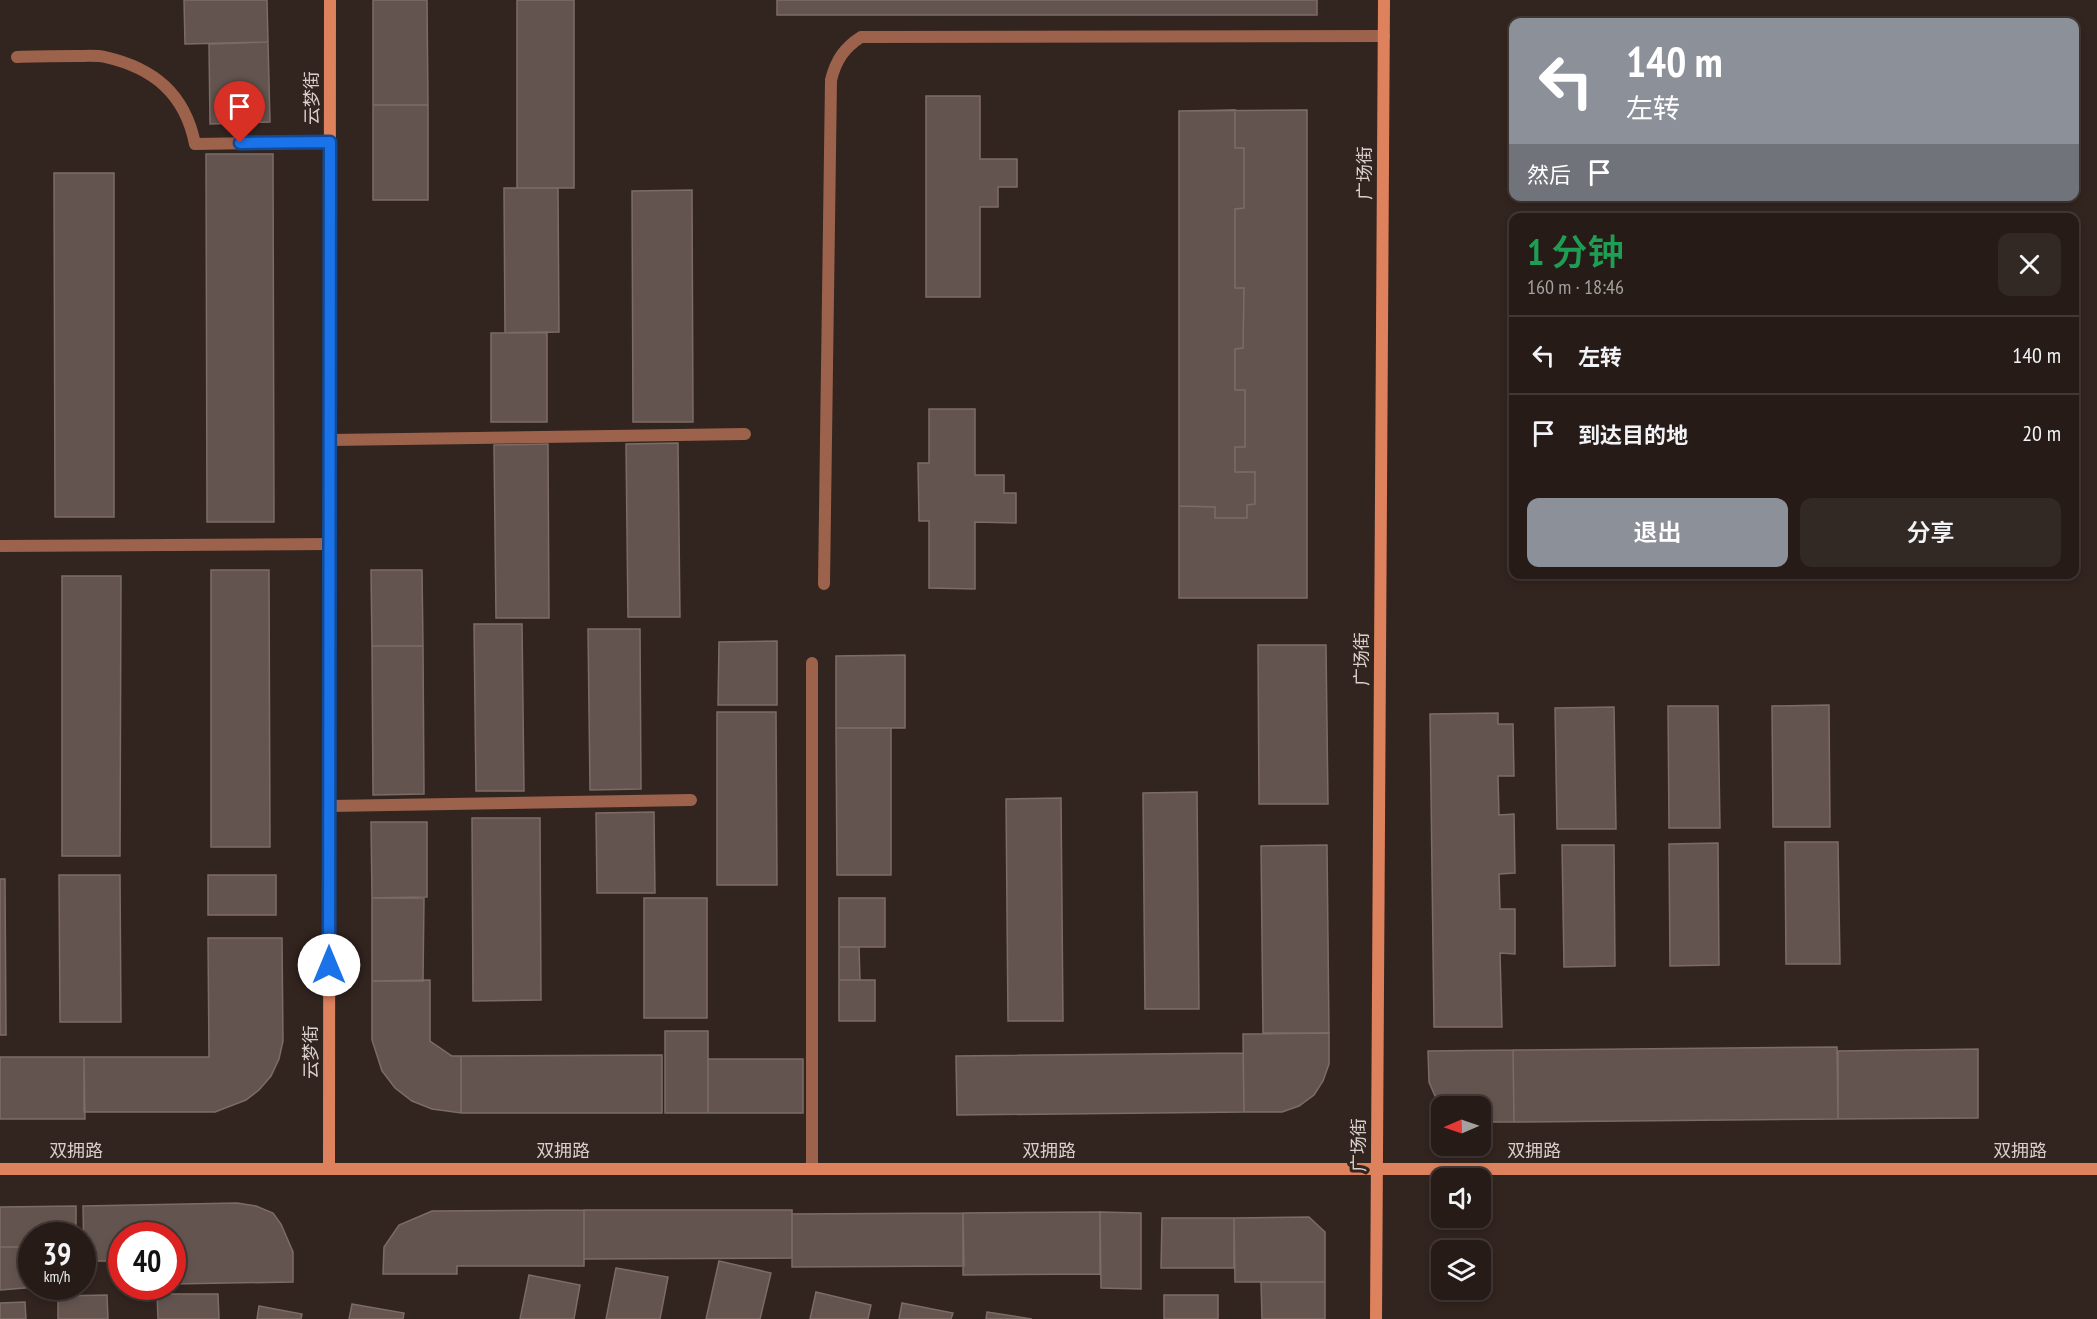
<!DOCTYPE html>
<html lang="zh">
<meta charset="utf-8">
<style>
body{margin:0;font-family:"PT Sans Narrow","Noto Sans SC",sans-serif;background:#322824;color:#f1f3f6;height:100vh;display:flex;flex-direction:column;font-size:22px;white-space:nowrap}
*{box-sizing:border-box;margin:0}
p{font-size:20px;color:#a4a1a1}
.icon{flex:none;width:33px;height:33px;fill:none;stroke:currentColor;stroke-width:2;stroke-linecap:round;stroke-linejoin:round}
.map{position:relative;flex:1;overflow:hidden}
.side{position:absolute;left:1509px;top:213px;width:570px;height:366px;display:flex;flex-direction:column;background:#261b17;border-radius:12px;box-shadow:0 3px 9px #0003,0 0 0 2px #423936}
.side>*{flex:none}
.banner{position:absolute;left:1509px;top:18px;width:570px;height:183px;border-radius:12px;box-shadow:0 3px 9px #0003,0 0 0 2px #423936;background:#8c9099;color:#fff;overflow:hidden}
.needle{width:39px;rotate:268deg}
.buttons{position:absolute;left:1431px;top:1096px;display:grid;gap:12px}
.buttons a{display:grid;place-items:center;width:60px;height:60px;border-radius:12px;background:#261b17;box-shadow:0 3px 9px #0003,0 0 0 2px #423936;font-size:30px}
.speed{position:absolute;left:18px;top:1222px;display:flex;gap:12px;font-size:30px;font-weight:700;text-align:center}
.speed>*{display:grid;place-content:center;width:78px;height:78px;border-radius:50%;background:#261b17;box-shadow:0 3px 9px #0003,0 0 0 2px #423936;line-height:1}
.speed small{font-size:15px;font-weight:400}
.speed .limit{border:9px solid #d22;background:#fff;color:#111}
.pin{position:absolute;display:grid;place-items:center;width:51px;height:51px;color:#fff;margin:-62px -26px;border-radius:50% 50% 50% 0;rotate:-45deg;box-shadow:0 0 6px #0007}
.pin .icon{rotate:45deg}
.me{position:absolute;width:66px;margin:-33px;rotate:0deg;stroke-linejoin:round;filter:drop-shadow(0 0 4px #0008)}
.turn{display:flex;align-items:center;gap:21px;height:126px;padding:0 18px;font-size:27px}
.turn .icon{width:78px;height:78px;stroke-width:2.5}
.turn b{display:block;font-size:42px;line-height:51px}
.then{display:flex;align-items:center;height:57px;padding:0 18px;background:#0003;gap:12px;font-size:22px}
.round{display:grid;place-items:center;flex:none;width:63px;height:63px;border-radius:12px;background:#322824}
.headline{display:flex;align-items:center;justify-content:space-between;height:102px;padding:0 18px}
h1{font-size:36px;font-weight:600;line-height:45px;color:#1e9e55}
.cta{display:flex;gap:12px;margin-top:auto;padding:12px 18px}
.cta a{flex:1;height:69px;border-radius:12px;background:#8c9099;color:#fff;font-size:24px;font-weight:600;line-height:69px;text-align:center}
.cta a+a{background:#322824;color:#f1f3f6}
ul{padding:0;list-style:none}
li{display:flex;align-items:center;gap:18px;height:78px;padding:0 18px;border-top:2px solid #423936}
li div{flex:1}
li b{display:block;font-size:22px}
li em{font-style:normal}
.map>svg:first-child{display:block}
</style>
<div class="map">
<svg width="2097" height="1319" viewBox="0 0 2097 1319">
<rect width="100%" height="100%" fill="#32241f"/>
<path fill="#64544f" stroke="#7c6c66" stroke-width="1.5" d="M184,0H267L268,42L185,44Z
M373,0H427L428,105H373Z
M517,0H574V188H517Z
M777,0H1317V15H777Z
M268,42L270,122L210,124L209,44Z
M926,96H980V159H1017V187H998V207H980V297H926Z
M373,105H428V200H373Z
M1235,110V148H1244V208L1235,209V288H1244L1243,348L1235,349V390H1245V447H1235V472H1255V504L1247,505V518H1215V507L1179,506V111Z
M1307,110V598H1179V111Z
M206,154H273L274,522H207Z
M54,173H114V517H55Z
M504,188H558L559,332L505,333Z
M692,190L693,422H633L632,191Z
M547,332V422H491V333Z
M929,409H975V475H1004V493H1016V523L975,522V589L929,588V521H919L918,463H929Z
M678,443L680,617H628L626,444Z
M548,444L549,618H496L494,445Z
M211,570H269L270,847H211Z
M371,570H422L423,646H372Z
M62,576H121L120,856H62Z
M474,624H522L524,791H476Z
M588,629H640L641,789L590,790Z
M777,641V705H718L719,642Z
M1258,645H1326L1328,804H1259Z
M372,646H423L424,794L373,795Z
M905,655V728H836V656Z
M1829,705L1830,827H1773L1772,706Z
M1668,706H1718L1720,828H1669Z
M1614,707L1616,829H1557L1555,708Z
M717,712H776L777,885H717Z
M1498,713V724H1513L1514,776H1498L1499,815L1514,814L1515,873L1499,874L1500,909H1515V954L1500,953L1502,1027H1434L1430,714Z
M836,728H891V875H837Z
M1197,792L1199,1009H1145L1143,793Z
M1061,798L1063,1021H1008L1006,799Z
M654,812L655,893H597L596,813Z
M472,818H540L541,1000L473,1001Z
M371,822H427V897L372,898Z
M1785,842H1838L1840,964H1786Z
M1718,843L1719,965L1670,966L1669,844Z
M1327,845L1329,1033H1263L1261,846Z
M1562,845H1614L1615,966L1564,967Z
M59,875H120L121,1022H60Z
M208,875H276V915H208Z
M0,879H5L6,1035H0Z
M372,898H424L423,981H372Z
M644,898H707V1018H644Z
M839,898H885V947H839Z
M208,938H282L283,1041L279,1059L271,1076L259,1090L246,1100L215,1112H84V1057H209Z
M839,947H859L860,980H839Z
M430,980V1041L452,1056H461V1113L432,1109L412,1101L395,1088L382,1071L372,1040V981Z
M839,980H875V1021H839Z
M665,1031H708V1113H665Z
M1329,1033V1064L1323,1081L1314,1095L1299,1106L1282,1112H1244L1243,1034Z
M1837,1047L1838,1119L1514,1122L1513,1050Z
M1978,1049V1118L1838,1119V1051Z
M1513,1050L1514,1122H1480V1107H1443L1435,1096L1429,1082L1428,1051Z
M1243,1053L1244,1112L957,1115L956,1056Z
M662,1055V1113H461V1056Z
M0,1057H84L85,1119H0Z
M708,1059H803V1113H708Z
M237,1203L256,1206L273,1213L281,1224L293,1252V1282L172,1284V1236H122V1261H84L83,1206Z
M76,1206V1236H32V1247H0V1207Z
M584,1210V1266H457V1274H383L384,1247L399,1225L432,1211Z
M584,1210H792V1258L584,1259Z
M1100,1212V1274L963,1275V1213Z
M1100,1212L1141,1213V1289L1101,1288Z
M963,1213L964,1266L792,1267V1214Z
M1309,1217L1325,1232V1282H1235L1234,1218Z
M1162,1218H1234V1268H1161Z
M0,1247H32V1287H37L0,1290Z
M719,1261L771,1273L760,1319H706Z
M616,1268L668,1277L660,1319H606Z
M529,1275L580,1285L574,1319H520Z
M1261,1282H1325V1319H1262Z
M816,1292L871,1305L868,1319H810Z
M157,1294H218L219,1319H158Z
M107,1295L108,1319H58V1296Z
M1164,1295H1218V1319H1164Z
M25,1302L26,1319H0V1303Z
M902,1303L953,1313L951,1319H899Z
M352,1304L404,1313L403,1319H349Z
M259,1306L302,1314L301,1319H257Z
M987,1312L1032,1319H986Z"/>
<g fill="none" stroke-linecap="round" stroke-linejoin="round">
<path stroke="#9c624c" stroke-width="12" d="M17,57C37,56 57,56 77,56C86,56 96,55 105,57C154,68 185,94 195,144L330,142
M330,440L745,434
M0,546L330,544
M824,584L831,80C836,60 844,48 861,37L1384,36
M330,806L691,800
M812,1169V663"/>
<path stroke="#de815d" stroke-width="12" d="M0,1169H2097
M329,1169L330,0
M1376,1319L1384,0"/>
</g>
<g fill="none" stroke-linecap="round" stroke-linejoin="round">
<g stroke="#114b97" stroke-width="15">
<path id="route" d="M240,143L330,142L329,965"/>
</g>
<use href="#route" stroke="#1a73e8" stroke-width="10"/>
</g>
<g text-anchor="middle" stroke-width="6" stroke-linejoin="round" paint-order="stroke">
<g font-size="18" fill="#d9d0cc" stroke="#32241f">
<text transform="translate(312 98) rotate(-90)" y="6">云梦街</text>
<text transform="translate(1365 173) rotate(-90)" y="6">广场街</text>
<text transform="translate(1362 659) rotate(-90)" y="6">广场街</text>
<text transform="translate(311 1052) rotate(-90)" y="6">云梦街</text>
<text transform="translate(1359 1145) rotate(-90)" y="6">广场街</text>
<text x="76" y="1157">双拥路</text>
<text x="563" y="1157">双拥路</text>
<text x="1049" y="1157">双拥路</text>
<text x="1534" y="1157">双拥路</text>
<text x="2020" y="1157">双拥路</text>
</g>
</g>
</svg>
<div class="buttons">
<a><svg class="needle" viewBox="-14 -14 28 28"><path d="M0-13l5 13h-10z" fill="#e53935"/><path d="M0 13l5-13h-10z" fill="#a4a1a1"/></svg></a>
<a><svg class="icon" aria-label="sound" viewBox="0 0 24 24"><path d="M4 9h4l5-4v14l-5-4H4zM17 9q2 3 0 6"/></svg></a>
<a><svg class="icon" aria-label="layers" viewBox="0 0 24 24"><path d="M12 4l9 5-9 5-9-5zM3 14l9 5 9-5"/></svg></a>
</div>
<div class="speed"><div>39<small>km/h</small></div><div class="limit">40</div></div>
<div class="pin" style="left:240px;top:143px;background:#d93025"><svg class="icon" aria-label="arrive" viewBox="0 0 24 24"><path d="M6 21V4h12l-3 4 3 4H6"/></svg></div>
<svg class="me" style="left:329px;top:965px" viewBox="-20 -20 40 40"><circle r="19" fill="#fff"/><path d="M0-13L10 11 0 6-10 11z" fill="#1a73e8"/></svg>
<div class="banner">
<div class="turn"><svg class="icon" aria-label="left" viewBox="0 0 24 24"><path d="M17 20v-9H6M10 6l-5 5 5 5"/></svg><div><b>140 m</b>左转</div></div>
<div class="then">然后<svg class="icon" aria-label="arrive" viewBox="0 0 24 24"><path d="M6 21V4h12l-3 4 3 4H6"/></svg></div>
</div>
<section class="side">
<div class="headline"><div><h1>1 分钟</h1><p>160 m · 18:46</p></div><a class="round"><svg class="icon" aria-label="close" viewBox="0 0 24 24"><path d="M6 6l12 12M18 6L6 18"/></svg></a></div>
<ul>
<li><svg class="icon" aria-label="left" viewBox="0 0 24 24"><path d="M17 20v-9H6M10 6l-5 5 5 5"/></svg><div><b>左转</b></div><em>140 m</em></li>
<li><svg class="icon" aria-label="arrive" viewBox="0 0 24 24"><path d="M6 21V4h12l-3 4 3 4H6"/></svg><div><b>到达目的地</b></div><em>20 m</em></li>
</ul>
<div class="cta"><a>退出</a><a>分享</a></div>
</section>
</div>
